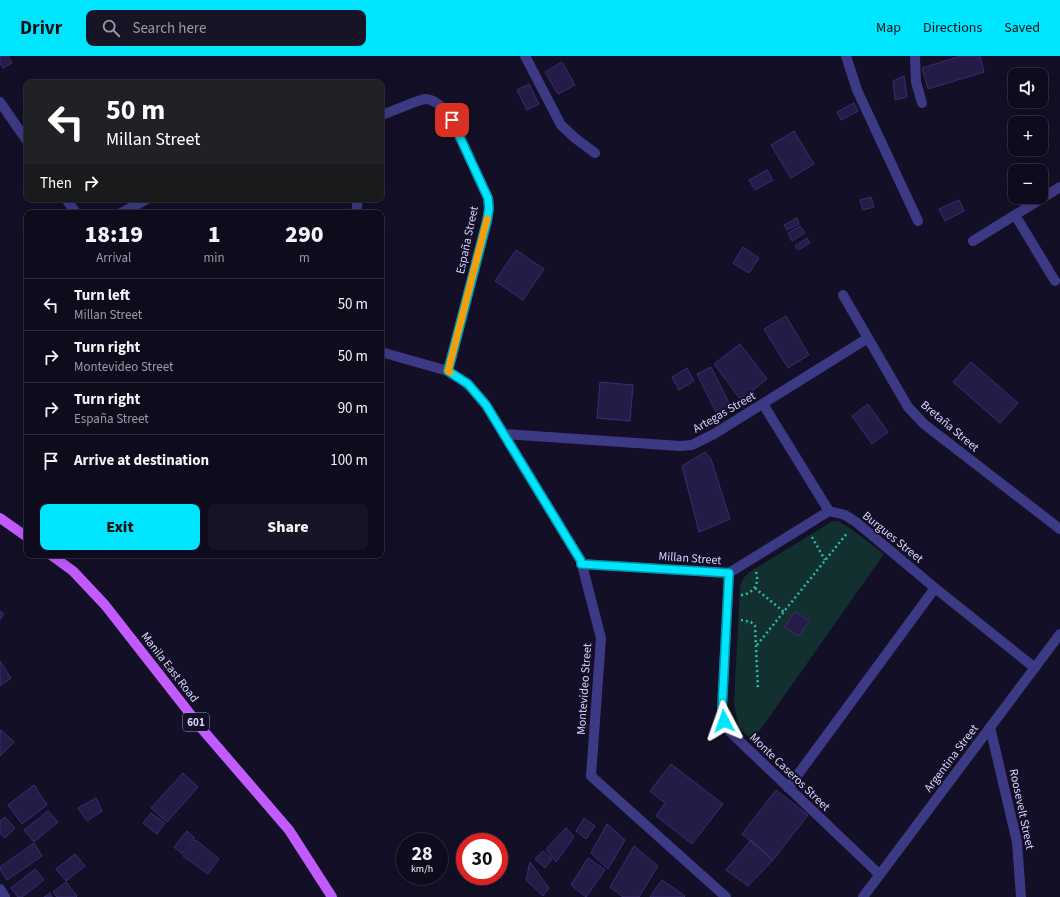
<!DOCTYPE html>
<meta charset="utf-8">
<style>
body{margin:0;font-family:"Source Sans 3",sans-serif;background:#171425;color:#f1f3f6;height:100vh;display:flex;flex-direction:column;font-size:15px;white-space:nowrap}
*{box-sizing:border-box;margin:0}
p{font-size:13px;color:#9b9ba3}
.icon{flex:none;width:22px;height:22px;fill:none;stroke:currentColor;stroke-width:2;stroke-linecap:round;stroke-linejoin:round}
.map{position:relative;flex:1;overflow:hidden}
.sheet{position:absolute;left:24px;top:154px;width:360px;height:348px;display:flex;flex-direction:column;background:#0e0b1c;border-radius:8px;box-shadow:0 4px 16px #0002,0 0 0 1px #2e2b3b}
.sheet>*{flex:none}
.guide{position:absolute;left:24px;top:24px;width:360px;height:122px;border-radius:8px;box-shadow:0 4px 16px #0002,0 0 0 1px #2e2b3b;background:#202124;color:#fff;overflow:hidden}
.fabs{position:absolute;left:1008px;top:12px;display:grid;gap:8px}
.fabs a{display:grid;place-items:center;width:40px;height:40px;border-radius:8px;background:#0e0b1c;box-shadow:0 4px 16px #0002,0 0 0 1px #2e2b3b;font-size:20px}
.speed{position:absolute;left:396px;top:777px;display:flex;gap:8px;font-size:20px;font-weight:700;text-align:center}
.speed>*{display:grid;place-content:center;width:52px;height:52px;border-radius:50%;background:#0e0b1c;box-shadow:0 4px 16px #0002,0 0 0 1px #2e2b3b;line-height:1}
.speed small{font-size:10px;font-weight:400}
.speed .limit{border:6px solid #d22;background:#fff;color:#111}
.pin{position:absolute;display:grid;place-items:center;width:34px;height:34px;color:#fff;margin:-17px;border-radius:8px;box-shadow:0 2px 6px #0006}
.me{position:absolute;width:44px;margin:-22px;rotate:356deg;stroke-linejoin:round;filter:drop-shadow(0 0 3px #0008)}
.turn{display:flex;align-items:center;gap:14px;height:84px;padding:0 16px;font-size:18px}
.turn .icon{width:52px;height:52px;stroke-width:2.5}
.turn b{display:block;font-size:28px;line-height:34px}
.then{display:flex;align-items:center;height:38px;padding:0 16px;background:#0003;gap:8px;font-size:15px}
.eta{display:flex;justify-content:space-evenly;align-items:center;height:68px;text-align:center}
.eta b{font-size:24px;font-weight:800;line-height:28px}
.action{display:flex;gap:8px;margin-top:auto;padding:8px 16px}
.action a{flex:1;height:46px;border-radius:8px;background:#00e5ff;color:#111;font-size:16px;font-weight:800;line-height:46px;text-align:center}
.action a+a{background:#171425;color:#f1f3f6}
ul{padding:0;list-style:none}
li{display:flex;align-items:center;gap:12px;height:52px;padding:0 16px;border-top:1px solid #2e2b3b}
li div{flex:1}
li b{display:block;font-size:15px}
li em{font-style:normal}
header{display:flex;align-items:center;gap:24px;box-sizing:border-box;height:56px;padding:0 20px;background:#00e5ff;color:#111}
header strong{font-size:19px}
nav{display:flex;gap:22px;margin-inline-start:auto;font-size:14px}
.search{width:280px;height:36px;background:#171425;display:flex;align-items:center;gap:10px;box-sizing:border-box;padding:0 14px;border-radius:8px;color:#9b9ba3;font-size:15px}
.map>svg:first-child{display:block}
</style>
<header>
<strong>Drivr</strong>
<div class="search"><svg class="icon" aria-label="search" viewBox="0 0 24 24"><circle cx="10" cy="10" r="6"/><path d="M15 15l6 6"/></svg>Search here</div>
<nav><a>Map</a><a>Directions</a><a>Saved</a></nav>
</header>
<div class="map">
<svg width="1060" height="841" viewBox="0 0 1060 841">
<rect width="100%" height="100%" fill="#130f26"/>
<path fill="#12302f" d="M838,465L847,470L884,498L753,684L742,675L738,669L734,647L740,530L743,523L748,517L831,466Z"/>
<path fill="#241b47" stroke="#3b2d73" d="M0,0H8L12,7L3,12L0,7Z
M961,0H980L984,16L928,33L922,12Z
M562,6L575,29L558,38L545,16Z
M904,20L907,41L895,44L893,25Z
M529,28L539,48L527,54L517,34Z
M854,47L858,55L841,64L837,56Z
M794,75L814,108L791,122L771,89Z
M767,114L773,124L755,134L749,124Z
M871,141L874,151L863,154L860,144Z
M959,144L964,155L945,165L939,153Z
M797,162L799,168L787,174L784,169Z
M800,170L805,177L792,185L788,177Z
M807,182L810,187L798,194L795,190Z
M743,191L759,202L749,217L733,207Z
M516,194L544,213L523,244L495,225Z
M786,260L809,299L788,312L764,273Z
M740,288L767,323L741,344L714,308Z
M971,306L1018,347L1000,367L953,326Z
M711,311L731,351L717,358L697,318Z
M687,312L694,325L679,334L672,321Z
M600,326L633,329L630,365L597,362Z
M868,348L888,376L872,388L852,360Z
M705,396L711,403L730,463L699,476L682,410Z
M0,555L4,558L0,564Z
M795,556L809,565L799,580L785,571Z
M0,605L11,622L0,630Z
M1,674L14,686L0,700V675Z
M671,708L723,748L692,788L656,760L665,747L650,735Z
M183,717L198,731L167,766L151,752Z
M34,729L47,749L22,768L8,749Z
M776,734L808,759L773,804L742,778Z
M96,742L102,755L87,765L78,752Z
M48,755L58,766L34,786L24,774Z
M151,757L165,767L157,778L143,767Z
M5,761L15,772L5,782L0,777V765Z
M584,762L595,770L586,783L576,775Z
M607,768L625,784L608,813L591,797Z
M566,772L574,781L556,806L546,793Z
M187,775L195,782L182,798L174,791Z
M196,784L219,803L208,818L183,800Z
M751,784L773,804L748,830L726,814Z
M34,787L42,800L7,824L0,813V811Z
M634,790L658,810L639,841H623L610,831Z
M543,795L552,803L545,812L535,803Z
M75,798L85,810L66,825L56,813Z
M588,802L605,814L586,841L571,829Z
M530,806L549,832L543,840L526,824Z
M35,813L44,824L22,841H18L11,832Z
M662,824L685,840L684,841H650Z
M66,826L77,840L76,841H57L53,836Z
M50,837L52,841H44Z"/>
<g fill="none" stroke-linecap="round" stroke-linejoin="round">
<path stroke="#2fb8b0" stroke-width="2.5" stroke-dasharray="2 3" stroke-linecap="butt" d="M812,481L825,504
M755,532L784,556
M741,539C753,538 760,528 756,516
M741,564L751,566L755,570L758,634
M757,589L848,476"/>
<path stroke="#3d3a85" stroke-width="10" d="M525,0L561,69L575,82L595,97
M846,0L857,34L918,165
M915,0L916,26L922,47
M0,46L27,85
M381,59C389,57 420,43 425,43C437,43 446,56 452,64L488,142L489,153L487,165L448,315
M66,143L76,157
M121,157L147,143
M356,157L358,143
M1015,159L1055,225
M973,185L1060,131
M843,239L908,351L924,368L1060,473
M381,296L448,315L468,328L486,349L581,505L601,582L591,720L726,841
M763,348L829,455L845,459L856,466L935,532L1035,612
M503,378L680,390L692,389L714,378L868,282
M581,508L729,517L829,455
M729,517L722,653L724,665L727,673L879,818
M990,671L1017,786L1021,841
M788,732L935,532
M863,841L1060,578"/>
<path stroke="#3d3a85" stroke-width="10" d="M0,833L5,841"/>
<path stroke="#c25bff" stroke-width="10" d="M0,462L27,481
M51,499L73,515L105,549L202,673L289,774L332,841"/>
</g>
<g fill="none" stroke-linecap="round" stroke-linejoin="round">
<g stroke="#0095a6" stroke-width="10">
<path id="route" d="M452,64L488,142L489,153L487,165L448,315L468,328L486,349L581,505V508L729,517L722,653L724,665"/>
</g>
<use href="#route" stroke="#00e5ff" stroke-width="7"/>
<path stroke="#f59e0b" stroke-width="7" d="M450,316L448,315L487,163"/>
</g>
<g text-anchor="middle" stroke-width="4" stroke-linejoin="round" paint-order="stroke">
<rect fill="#130f26" stroke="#9e99be" stroke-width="1" x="183" y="657" width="26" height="18" rx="3"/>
<g font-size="11" font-weight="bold" fill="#d9d4ff">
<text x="196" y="670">601</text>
</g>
<g font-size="12" fill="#d9d4ff" stroke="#130f26">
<text transform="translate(467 184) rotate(-78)" y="4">España Street</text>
<text transform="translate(724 356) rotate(-30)" y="4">Artegas Street</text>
<text transform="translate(950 370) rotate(40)" y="4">Bretaña Street</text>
<text transform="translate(893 481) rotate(39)" y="4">Burgues Street</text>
<text transform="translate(690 502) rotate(4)" y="4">Millan Street</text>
<text transform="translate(170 611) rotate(52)" y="4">Manila East Road</text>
<text transform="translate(584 633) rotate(-86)" y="4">Montevideo Street</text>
<text transform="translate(951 702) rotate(-53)" y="4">Argentina Street</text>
<text transform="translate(790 716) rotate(44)" y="4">Monte Caseros Street</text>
<text transform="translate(1022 753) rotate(78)" y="4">Roosevelt Street</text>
</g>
</g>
</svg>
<div class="fabs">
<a><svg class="icon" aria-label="sound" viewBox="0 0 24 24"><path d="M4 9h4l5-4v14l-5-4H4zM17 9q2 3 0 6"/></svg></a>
<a>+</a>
<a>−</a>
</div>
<div class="speed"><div>28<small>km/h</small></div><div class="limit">30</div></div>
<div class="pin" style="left:452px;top:64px;background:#d93025"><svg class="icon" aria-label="arrive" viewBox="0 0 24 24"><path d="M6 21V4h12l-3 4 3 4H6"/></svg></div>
<svg class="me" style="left:724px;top:665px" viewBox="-20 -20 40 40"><path d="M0-17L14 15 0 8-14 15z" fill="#00e5ff" stroke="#fff" stroke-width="4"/></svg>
<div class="guide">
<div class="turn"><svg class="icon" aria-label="left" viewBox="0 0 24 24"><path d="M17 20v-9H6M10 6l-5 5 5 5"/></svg><div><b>50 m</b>Millan Street</div></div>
<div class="then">Then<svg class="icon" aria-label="right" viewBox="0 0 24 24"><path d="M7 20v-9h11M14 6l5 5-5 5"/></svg></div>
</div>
<section class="sheet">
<div class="eta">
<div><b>18:19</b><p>Arrival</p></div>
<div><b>1</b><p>min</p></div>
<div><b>290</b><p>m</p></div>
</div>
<ul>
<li><svg class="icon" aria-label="left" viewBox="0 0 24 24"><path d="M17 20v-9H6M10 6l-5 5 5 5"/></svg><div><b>Turn left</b><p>Millan Street</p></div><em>50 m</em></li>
<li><svg class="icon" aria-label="right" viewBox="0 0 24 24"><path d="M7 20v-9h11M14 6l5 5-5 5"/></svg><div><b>Turn right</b><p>Montevideo Street</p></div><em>50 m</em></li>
<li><svg class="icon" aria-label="right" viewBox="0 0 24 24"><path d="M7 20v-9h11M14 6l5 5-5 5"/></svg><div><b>Turn right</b><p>España Street</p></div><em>90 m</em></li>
<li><svg class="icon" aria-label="arrive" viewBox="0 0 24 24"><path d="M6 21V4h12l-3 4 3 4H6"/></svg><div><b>Arrive at destination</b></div><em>100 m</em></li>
</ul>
<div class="action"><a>Exit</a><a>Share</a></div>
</section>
</div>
